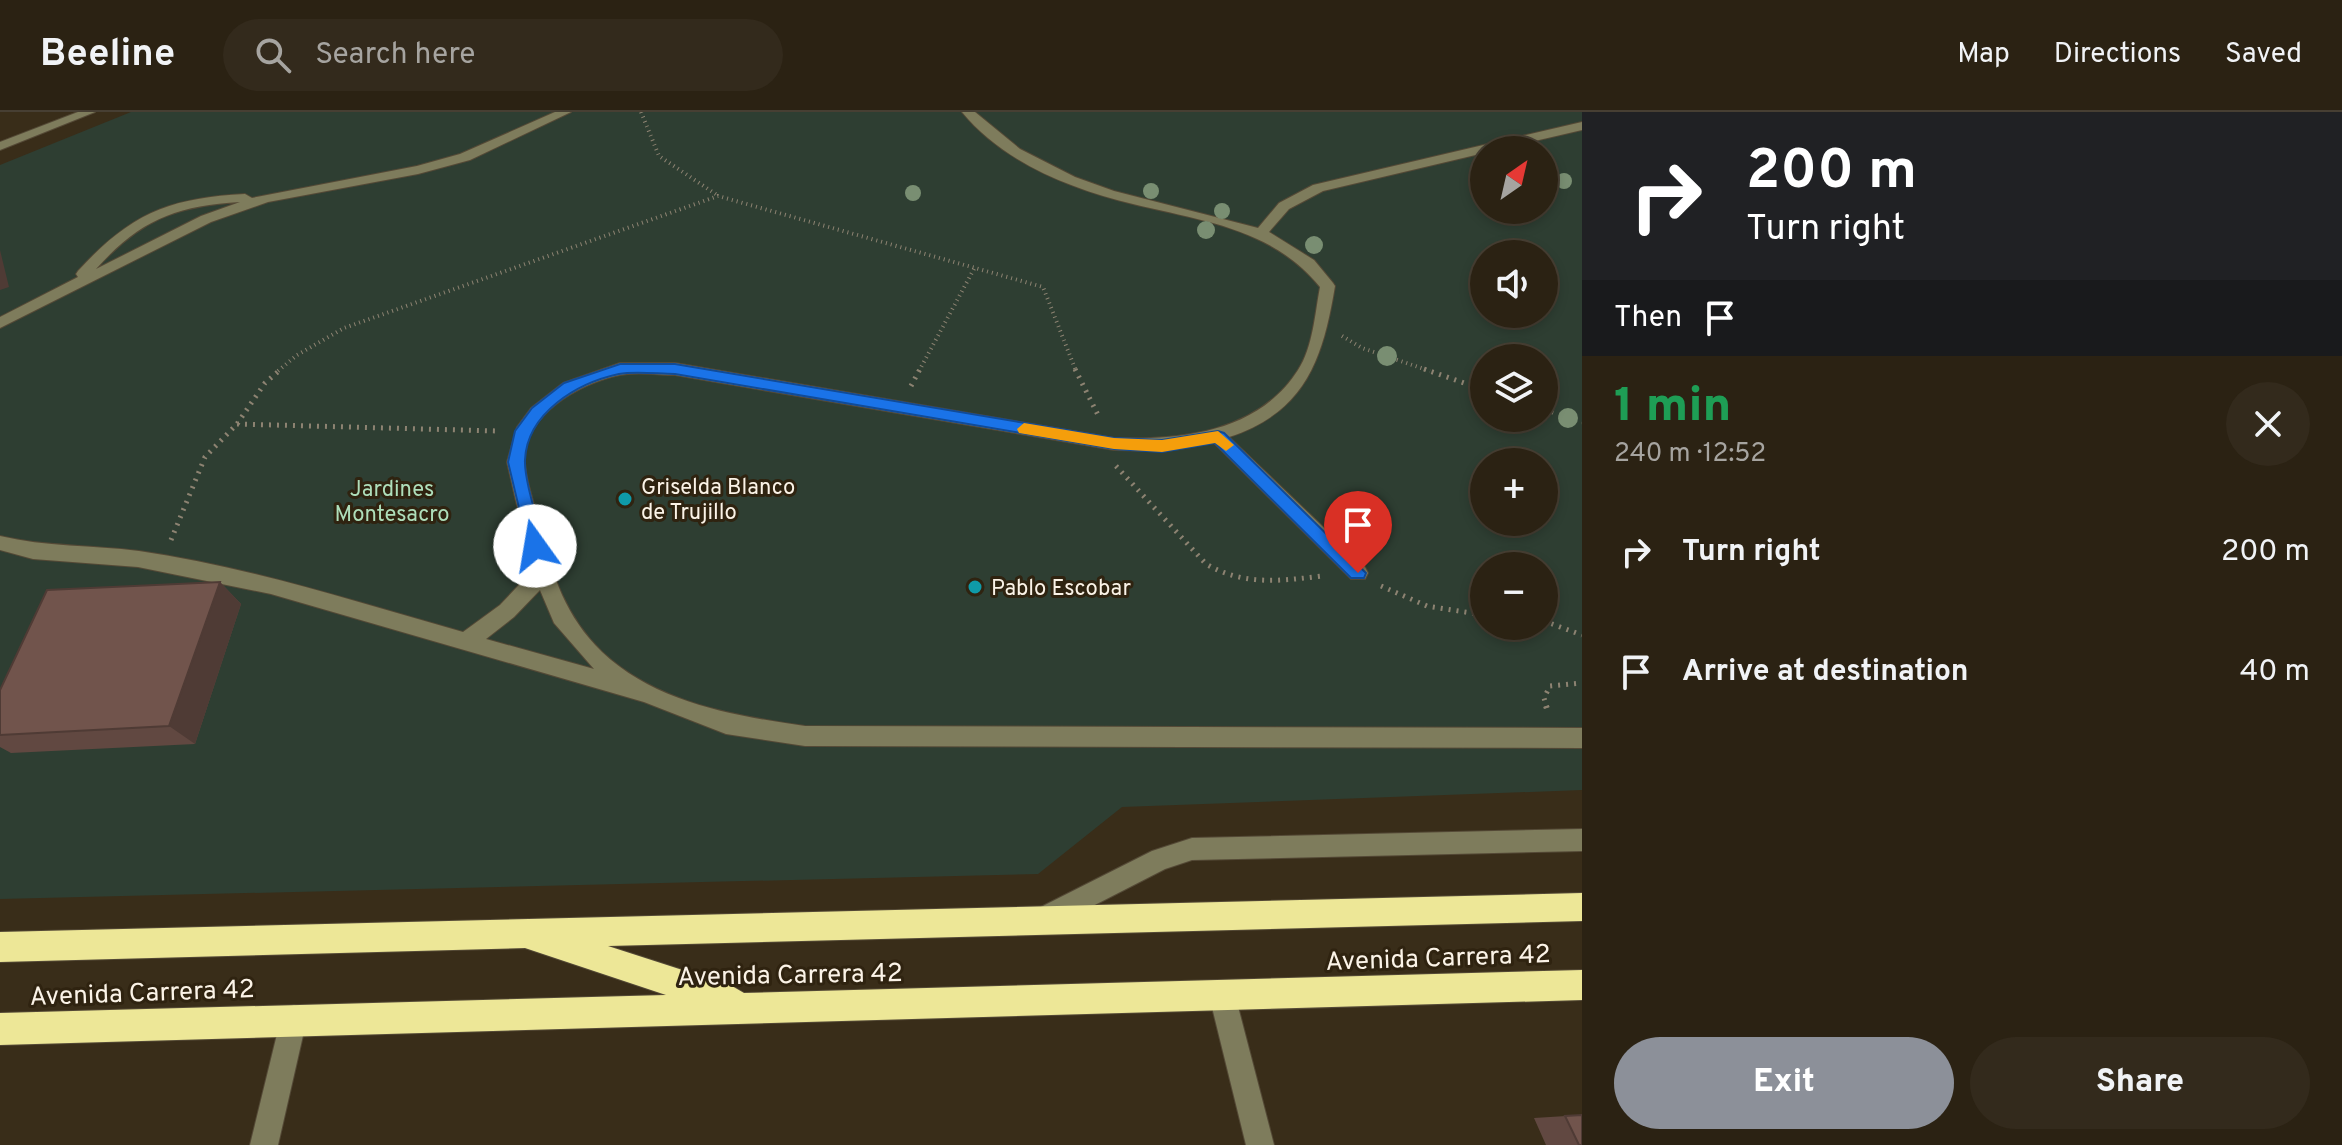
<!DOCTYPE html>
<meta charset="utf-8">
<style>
body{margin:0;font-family:Overpass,sans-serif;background:#332a1c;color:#f1f3f6;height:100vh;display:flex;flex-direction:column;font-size:30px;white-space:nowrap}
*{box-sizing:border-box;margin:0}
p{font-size:26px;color:#a6a4a0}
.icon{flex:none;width:44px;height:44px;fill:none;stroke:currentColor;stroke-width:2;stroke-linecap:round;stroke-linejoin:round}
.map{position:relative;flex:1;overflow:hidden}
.drawer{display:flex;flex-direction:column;background:#2b2213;width:760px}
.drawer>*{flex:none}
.guide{background:#202124;color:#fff;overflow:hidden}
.needle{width:52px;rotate:34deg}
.fabs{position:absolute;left:1470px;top:24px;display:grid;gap:16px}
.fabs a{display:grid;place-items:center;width:88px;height:88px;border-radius:50%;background:#2b2213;box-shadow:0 4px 12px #0003,0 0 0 2px #473f33;font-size:40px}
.pin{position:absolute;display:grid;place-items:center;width:68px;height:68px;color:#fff;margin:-82px -34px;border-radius:50% 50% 50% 0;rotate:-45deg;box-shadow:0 0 8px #0007}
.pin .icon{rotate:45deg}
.me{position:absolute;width:88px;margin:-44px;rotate:347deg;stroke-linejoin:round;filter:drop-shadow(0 0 6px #0008)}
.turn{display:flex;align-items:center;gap:28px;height:168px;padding:0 32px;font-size:36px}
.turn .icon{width:104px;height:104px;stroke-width:2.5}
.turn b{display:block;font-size:56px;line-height:68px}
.then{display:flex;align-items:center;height:76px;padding:0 32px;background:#0003;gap:16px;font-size:30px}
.round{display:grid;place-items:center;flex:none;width:84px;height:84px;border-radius:42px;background:#332a1c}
.headline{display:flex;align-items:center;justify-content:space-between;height:136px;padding:0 32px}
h1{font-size:48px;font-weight:800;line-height:60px;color:#1e9e55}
.cta{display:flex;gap:16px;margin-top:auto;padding:16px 32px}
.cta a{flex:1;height:92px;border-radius:48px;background:#8c9099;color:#fff;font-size:32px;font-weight:800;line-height:92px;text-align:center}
.cta a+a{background:#332a1c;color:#f1f3f6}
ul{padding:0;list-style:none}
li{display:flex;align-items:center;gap:24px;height:120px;padding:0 32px}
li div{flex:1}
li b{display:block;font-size:30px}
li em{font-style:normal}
header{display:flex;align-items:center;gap:48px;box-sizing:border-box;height:112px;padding:0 40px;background:#2b2213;border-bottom:2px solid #473f33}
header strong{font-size:38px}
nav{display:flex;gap:44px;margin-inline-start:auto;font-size:28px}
.search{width:560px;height:72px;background:#332a1c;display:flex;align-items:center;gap:20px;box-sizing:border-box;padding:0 28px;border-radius:44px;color:#a6a4a0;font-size:30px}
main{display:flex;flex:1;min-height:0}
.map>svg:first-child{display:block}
</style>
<header>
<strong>Beeline</strong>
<div class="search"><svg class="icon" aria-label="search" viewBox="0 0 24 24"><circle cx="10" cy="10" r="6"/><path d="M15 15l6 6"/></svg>Search here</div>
<nav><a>Map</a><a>Directions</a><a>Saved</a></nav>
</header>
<main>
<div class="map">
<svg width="1582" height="1033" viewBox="0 0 1582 1033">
<rect width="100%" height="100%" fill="#392d19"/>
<path fill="#2e3e32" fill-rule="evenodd" d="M131,0H1582V678L1122,695L1038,762L0,787V53ZM1484,38H1544V98H1484ZM1484,142H1544V202H1484ZM1484,246H1544V306H1484ZM1484,350H1544V410H1484ZM1484,454H1544V514H1484Z"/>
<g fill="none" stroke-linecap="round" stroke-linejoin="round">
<g stroke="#544936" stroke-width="2">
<path id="minor" d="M78,0H95L0,38V30Z
M555,0H571L470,48L418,62L268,90L211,110L0,216V205L78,165L76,162L78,159C130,102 168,86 245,82L252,86L417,54L460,42ZM240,90L201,104L96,157C140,108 175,94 240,90Z
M962,0H975L1020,37L1075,65L1114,79L1258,116L1279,91L1313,73L1582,10V18L1496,38H1484V41L1323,79L1289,97L1269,120L1314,148L1333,171L1335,174C1323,246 1306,300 1229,325L1365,455L1368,461L1365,467H1351L1213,330L1161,339L1114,338L675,263C658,263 637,259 620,263C580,271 522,303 525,351C526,372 536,396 541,416C552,464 566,505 602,540C656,591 735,604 805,614L1582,616V636L805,634L726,622L644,590L271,482L138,455L33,447L0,438V424C46,435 92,433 139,439C249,455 356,490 463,520L500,493L532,459L507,350L517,315L531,296L563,271L620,251H675L1114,326C1180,328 1258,321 1298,258C1313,235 1315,201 1320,175C1272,116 1202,109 1133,92C1071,77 1004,51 962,0ZM540,478L554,511L594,557L486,527L514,505Z
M1582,717V739L1192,748L1165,757L1046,818L1037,815L1034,806L1037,797L1152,739L1192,726Z
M1222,870L1231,874L1235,883L1274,1033H1246L1209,883L1213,874Z
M294,893L303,897L307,906L278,1033H250L281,906L285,897Z"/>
</g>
<g stroke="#544936" stroke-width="2">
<path id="highway" d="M1582,781V809L608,834L732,874L744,881L1582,858V888L0,933V901L666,883L525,836L0,850V820Z"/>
</g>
<path stroke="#8d8372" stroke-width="4" stroke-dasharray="1 4" stroke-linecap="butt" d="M641,0L659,44L717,83
M1342,224L1362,236L1430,259
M278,259L297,243L344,216L718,84L1043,175L1076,259
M919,259L975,155"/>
<path stroke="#8d8372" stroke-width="5" stroke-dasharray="2 6" stroke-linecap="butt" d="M1075,257L1099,305
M1424,257L1484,278
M911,274L920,257
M1544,297L1582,310
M237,312L498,319
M1116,354L1206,452C1244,474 1280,469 1322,464
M171,428L205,345L237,312L265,271L281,257
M1381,474L1427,494L1484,503
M1544,509L1582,523
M1547,596L1544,586L1550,574L1582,571"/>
<path stroke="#8d8372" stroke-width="6" stroke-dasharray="2 7" stroke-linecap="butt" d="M1546,594L1548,599"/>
<use href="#minor" fill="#7e7c5c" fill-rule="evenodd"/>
<use href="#highway" fill="#ede797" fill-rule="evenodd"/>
</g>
<g fill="#798e72">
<circle cx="1564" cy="69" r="8"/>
<circle cx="1151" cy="79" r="8"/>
<circle cx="913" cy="81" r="8"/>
<circle cx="1222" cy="99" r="8"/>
<circle cx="1206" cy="118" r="9"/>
<circle cx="1314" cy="133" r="9"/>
<circle cx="1387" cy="244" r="10"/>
<circle cx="1568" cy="306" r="10"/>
</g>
<path fill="#614841" d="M220,470L241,492L195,632L11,641L0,635V578Z
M1582,1003V1033H1546L1534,1006Z"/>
<path fill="#4f3b35" d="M0,138L9,175L0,178Z
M220,470L241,492L195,632L169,614Z"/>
<path fill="#71544c" stroke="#4f3b35" stroke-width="2" d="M220,470L169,614L0,623V578L47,478Z
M1582,1003V1033H1579L1565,1004Z"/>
<path fill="#1a73e8" stroke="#114b97" stroke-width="2" d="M620,252H675L1114,326L1162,328L1218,319L1224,321L1366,461L1364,466H1351L1215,331L1162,340L1114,337L675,262C658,262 636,259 619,262C577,271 527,301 525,348C524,368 539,412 544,434L541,438H529L508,350L515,319L532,296L564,271Z"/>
<path fill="#f59e0b" d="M1024,311L1114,326L1162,328L1218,319L1234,333L1226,339L1215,331L1162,340L1114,337L1019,321L1017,317Z"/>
<g fill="#0f9aa8" stroke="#2f2310" stroke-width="3">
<circle cx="625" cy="387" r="8"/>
<circle cx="975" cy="475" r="8"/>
</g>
<g text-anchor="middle" stroke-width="6" stroke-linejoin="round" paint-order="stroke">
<g font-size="22" fill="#fbf3e7" stroke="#2f2310" text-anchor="start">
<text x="641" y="382">Griselda Blanco<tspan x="641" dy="25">de Trujillo</tspan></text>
<text x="991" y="483">Pablo Escobar</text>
</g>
<g font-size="22" fill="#aedeba" stroke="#2f2310">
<text x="392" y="384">Jardines<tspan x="392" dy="25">Montesacro</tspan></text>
</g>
<g font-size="26" fill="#fbf3e7" stroke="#2f2310">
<text transform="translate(1438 845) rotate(-2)" y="9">Avenida Carrera 42</text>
<text transform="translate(790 862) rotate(-1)" y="9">Avenida Carrera 42</text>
<text transform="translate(142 880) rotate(-2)" y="9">Avenida Carrera 42</text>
</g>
</g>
</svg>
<div class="fabs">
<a><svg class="needle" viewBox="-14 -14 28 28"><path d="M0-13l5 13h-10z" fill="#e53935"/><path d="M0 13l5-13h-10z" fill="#a6a4a0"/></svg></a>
<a><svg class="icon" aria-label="sound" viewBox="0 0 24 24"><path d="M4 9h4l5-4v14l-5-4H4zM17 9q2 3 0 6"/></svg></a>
<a><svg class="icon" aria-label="layers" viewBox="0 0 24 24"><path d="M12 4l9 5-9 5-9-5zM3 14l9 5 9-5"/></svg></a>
<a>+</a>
<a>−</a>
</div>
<div class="pin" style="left:1358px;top:461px;background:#d93025"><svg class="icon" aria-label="arrive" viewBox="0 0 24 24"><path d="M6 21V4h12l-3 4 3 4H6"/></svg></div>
<svg class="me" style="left:535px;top:434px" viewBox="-20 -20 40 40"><circle r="19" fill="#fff"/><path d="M0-13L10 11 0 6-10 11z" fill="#1a73e8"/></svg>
</div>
<section class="drawer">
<div class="guide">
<div class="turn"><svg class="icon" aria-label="right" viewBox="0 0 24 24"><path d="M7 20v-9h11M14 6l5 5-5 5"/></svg><div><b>200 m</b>Turn right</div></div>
<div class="then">Then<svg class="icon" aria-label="arrive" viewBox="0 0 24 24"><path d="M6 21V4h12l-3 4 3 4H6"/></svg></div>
</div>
<div class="headline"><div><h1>1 min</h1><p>240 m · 12:52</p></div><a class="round"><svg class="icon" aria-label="close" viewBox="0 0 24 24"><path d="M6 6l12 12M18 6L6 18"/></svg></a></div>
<ul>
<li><svg class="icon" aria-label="right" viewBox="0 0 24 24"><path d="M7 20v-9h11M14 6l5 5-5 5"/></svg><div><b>Turn right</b></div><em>200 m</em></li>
<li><svg class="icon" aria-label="arrive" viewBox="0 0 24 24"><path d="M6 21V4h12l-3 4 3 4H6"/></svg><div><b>Arrive at destination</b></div><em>40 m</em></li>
</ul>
<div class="cta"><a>Exit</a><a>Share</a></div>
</section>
</main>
